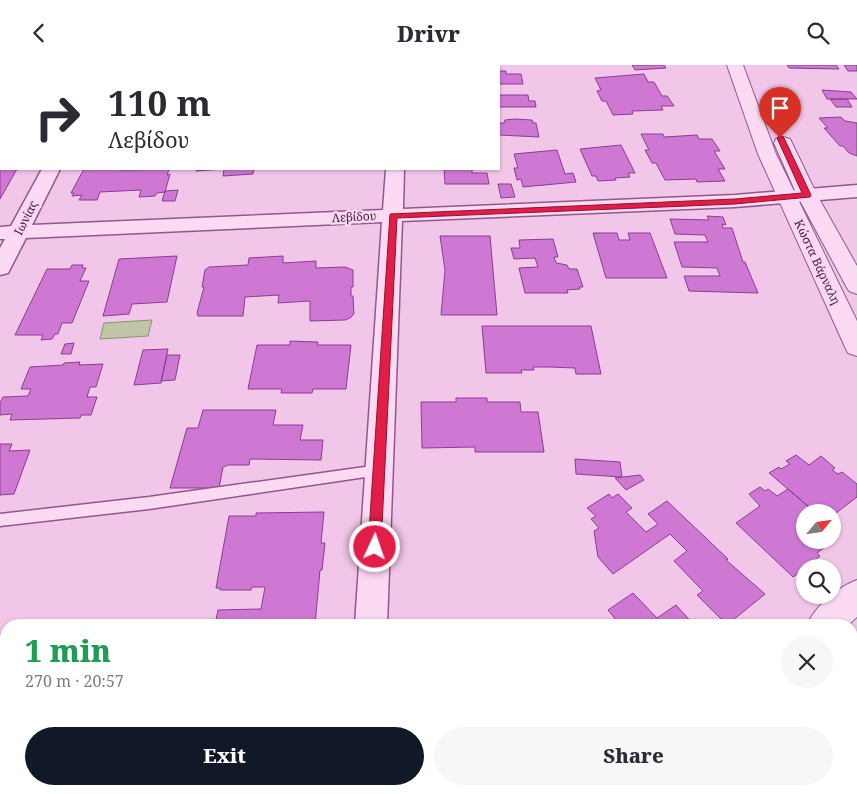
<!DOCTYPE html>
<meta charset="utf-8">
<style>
body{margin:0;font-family:"Noto Serif",serif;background:#f7f7f7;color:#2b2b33;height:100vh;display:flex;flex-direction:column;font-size:19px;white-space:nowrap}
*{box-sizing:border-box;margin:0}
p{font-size:16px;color:#7c7c81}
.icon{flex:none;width:28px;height:28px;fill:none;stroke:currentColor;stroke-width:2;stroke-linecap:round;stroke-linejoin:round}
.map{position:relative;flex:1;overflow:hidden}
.sheet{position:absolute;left:0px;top:554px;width:858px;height:176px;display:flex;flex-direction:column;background:#fff;border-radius:20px 20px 0 0;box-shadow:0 1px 4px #0004}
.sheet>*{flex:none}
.top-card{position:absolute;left:0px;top:0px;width:500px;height:105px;box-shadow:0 1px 4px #0004;background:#fff;color:#2b2b33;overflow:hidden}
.needle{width:32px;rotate:61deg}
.fabs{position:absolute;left:796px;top:439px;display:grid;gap:10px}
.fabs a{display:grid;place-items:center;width:45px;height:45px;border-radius:50%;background:#fff;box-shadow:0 1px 4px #0004;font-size:25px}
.pin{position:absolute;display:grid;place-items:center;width:42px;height:42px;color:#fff;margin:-51px -21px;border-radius:50% 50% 50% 0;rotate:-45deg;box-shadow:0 0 5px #0007}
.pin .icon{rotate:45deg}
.me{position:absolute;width:55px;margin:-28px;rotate:3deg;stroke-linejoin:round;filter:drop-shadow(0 0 4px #0008)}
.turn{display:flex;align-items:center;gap:18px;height:105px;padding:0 25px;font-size:22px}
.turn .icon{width:65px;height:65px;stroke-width:2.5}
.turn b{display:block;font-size:35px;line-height:42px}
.round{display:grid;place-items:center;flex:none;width:52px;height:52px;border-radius:26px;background:#f7f7f7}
.summary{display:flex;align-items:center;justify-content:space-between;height:85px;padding:0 25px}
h1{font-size:30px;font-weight:800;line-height:38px;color:#1e9e55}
.cta{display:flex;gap:10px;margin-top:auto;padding:10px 25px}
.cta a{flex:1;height:58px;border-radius:30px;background:#111827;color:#fff;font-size:20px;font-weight:800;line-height:58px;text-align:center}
.cta a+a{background:#f7f7f7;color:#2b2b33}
header{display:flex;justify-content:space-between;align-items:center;height:65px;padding:0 25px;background:#fff;font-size:22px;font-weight:800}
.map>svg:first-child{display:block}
</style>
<header><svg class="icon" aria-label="back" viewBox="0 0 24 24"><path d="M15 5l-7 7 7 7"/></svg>Drivr<svg class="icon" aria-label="search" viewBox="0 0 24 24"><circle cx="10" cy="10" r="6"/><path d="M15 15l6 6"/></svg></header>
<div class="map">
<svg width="857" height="729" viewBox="0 0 857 729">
<rect width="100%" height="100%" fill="#f2c6e8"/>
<path fill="#bfc5a7" stroke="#8a956d" d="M152,255L148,271L100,274L104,258Z"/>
<path fill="#ce78d4" stroke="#8a3d91" d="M632,0H664L666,3L635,5Z
M787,0H836L839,4L789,3Z
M844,0H857V6H848Z
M499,6H506V9H521L523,19H499Z
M644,9L648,17H654L662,31H667L674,41H661L663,45L632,46L633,49L613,50L606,36H602L597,26L601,25L595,13Z
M822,25L851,27L857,34H827Z
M499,30H528L529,36H535L536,42H499Z
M830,34H847L852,42H836Z
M841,52L845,56L857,58V91L849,88L843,81H840L824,63H828L819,53Z
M514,54L532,55L533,58H536L539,72L499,70V58H504L505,55Z
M641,69H663L664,72L697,70L699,74H712L720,86H714L725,104H718L725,116L697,117L696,114L665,115L656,98H652L645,85H649Z
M0,74L1,104H17L0,134Z
M621,80L635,108H628L630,112L615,113L616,115L598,116L596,111H592L580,84Z
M557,85L565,109L573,108L576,117L523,122L521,114L517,115L514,103H518L514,89Z
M84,104H122L121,105L169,104L167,110L170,109L165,127L157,128L155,131L139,132L141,125L100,127L97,135H79L82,130L72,131L74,128H71Z
M197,104H254L253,109L223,111L224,104L196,106Z
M444,104H475H472V108H487L489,119H445Z
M498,119H511L515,132L501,133Z
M178,125L175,136H162L165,126Z
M707,151L723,152L726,160L722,159L723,163H732L743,197H745L758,228L689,226L684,211H720L717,203L682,202L674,177H708L705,170L675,169L670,154L709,155Z
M593,168H617L619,175H630L628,168H650L667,213H606Z
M440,171H490L497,250H441L445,205Z
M553,174L558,192H554L556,198L567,200L569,204H577L583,222H579L580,224L567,225L568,228H525L519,203L538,202L535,193L514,194L511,183H520L519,175Z
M177,191L167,237L132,239L129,249L103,251L119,194Z
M283,191V198L316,196V203L345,202L353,205V222H351V231H353L354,249L350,253L345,255L310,256V236L278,238L279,230L245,232L243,251H198L197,248L204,222H202L205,205L209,202L248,200L249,193Z
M72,200H83L82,203H86L80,216H89L72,258H62L58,269H55L52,274L41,275L43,270H15L47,204H70Z
M482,261H591L601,309H576L575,303L550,302H533L534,305H521L522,308H486Z
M290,276L318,277L317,280H351L346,324H313L312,328H281L282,324H248L257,280H290Z
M74,278L71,289H61L65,279Z
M168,284L161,318L134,320L143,285Z
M167,290H180L175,315L161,316Z
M80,297L79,300L103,299L96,322H90L87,332H97L91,350H81L80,353L10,355L12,349L0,350V338L3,332L28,331L31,324H21L30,302L63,300L64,298Z
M456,333H487V337H520L521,347H538L544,387H475V382L422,383L421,337H456Z
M203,345H276L273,360H303L300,375H323L321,395L250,394L249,400H228L223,402L219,423H170L187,363H198Z
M0,379H12L9,386L30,385L14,429L0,430Z
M796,390L809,400L821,391L835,403L832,405L838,409L842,407L857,419V432L836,448L829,443L823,448H816L769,408L779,402L781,404L790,399L786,396Z
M575,394L620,397L622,412L576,409Z
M640,410L644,415L626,425L615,413Z
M760,422L765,426L768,424L777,431L788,424L816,448H805V475H825L829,479L817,488L820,491L793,512L736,458L760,441L749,429Z
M609,429L612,433L618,429L632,443L626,447L646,467L658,459L648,449L667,436L728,494L726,495L765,529L727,560L697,530L703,526L674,496L687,486L670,469L613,509L598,492L594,466L599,463L591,454L596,451L587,443Z
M324,447L321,478H325L322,505H320L315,560H215L218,545L261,544L265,522H252L251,525H220V523H216L229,451H256V448Z
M633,528L657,553L676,540L694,560H620L608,545Z
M851,611L857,617V729H796L791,724H851Z
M125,724H256L260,729H119Z"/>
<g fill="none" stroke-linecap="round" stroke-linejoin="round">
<g stroke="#90598d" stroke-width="3">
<path id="service" d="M379,400L384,401L386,405L384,409L379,410L149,444L0,461V449L149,432Z"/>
</g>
<g stroke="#90598d" stroke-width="3">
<path id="minor" d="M97,0H113V1H98Z
M391,0H407V1H392Z
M42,104H60L32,160L383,145L386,104H404L403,144L735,130L857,120V132L735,142L402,156L387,560H355L382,157L26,173L8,208L0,210V183L5,174H0V162L11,161Z
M344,724H381L380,729H342Z"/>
</g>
<g stroke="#90598d" stroke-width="2">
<path id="tertiary" d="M727,0H743L776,89L857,256V291L848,288L845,282L758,89Z
M783,72L790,74L792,78L817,130L857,201V229L849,226L846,221L797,130L774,78L776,74Z
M857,515V552L848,560H807C815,541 838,522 857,515Z
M618,724H660L658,729H615Z"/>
</g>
<use href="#service" fill="#fcdaf4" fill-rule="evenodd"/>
<use href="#minor" fill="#fcdaf4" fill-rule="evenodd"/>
<use href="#tertiary" fill="#fcdaf4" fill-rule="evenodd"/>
</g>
<path fill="#e11d48" stroke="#92132f" d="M780,70L784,73L811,130L810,132L735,139L397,153L381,482L379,486L375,488L370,486L368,482L390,149L735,134L802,128L777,73Z"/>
<g text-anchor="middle" stroke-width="5" stroke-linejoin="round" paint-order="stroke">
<g font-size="12" fill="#3f1e3e" stroke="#f9d6f1">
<text transform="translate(354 152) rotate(-3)" y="4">Λεβίδου</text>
<text transform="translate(26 153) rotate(-63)" y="4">Ιωνίας</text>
<text transform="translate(817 197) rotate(65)" y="4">Κώστα Βάρναλη</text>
</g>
</g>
</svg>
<div class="fabs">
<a><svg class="needle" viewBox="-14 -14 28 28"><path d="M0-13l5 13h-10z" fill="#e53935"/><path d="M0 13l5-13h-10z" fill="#7c7c81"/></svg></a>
<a><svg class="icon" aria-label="search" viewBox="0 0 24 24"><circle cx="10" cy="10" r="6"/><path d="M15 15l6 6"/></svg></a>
</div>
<div class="pin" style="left:780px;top:73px;background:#d93025"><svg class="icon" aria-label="arrive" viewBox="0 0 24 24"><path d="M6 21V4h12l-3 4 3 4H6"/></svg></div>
<svg class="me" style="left:375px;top:482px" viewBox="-20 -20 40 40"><circle r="17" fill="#e11d48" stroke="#fff" stroke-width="3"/><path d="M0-11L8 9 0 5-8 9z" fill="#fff"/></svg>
<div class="top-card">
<div class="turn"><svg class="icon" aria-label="right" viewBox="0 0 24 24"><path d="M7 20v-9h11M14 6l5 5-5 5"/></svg><div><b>110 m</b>Λεβίδου</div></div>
</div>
<section class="sheet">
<div class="summary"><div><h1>1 min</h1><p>270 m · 20:57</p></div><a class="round"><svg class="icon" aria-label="close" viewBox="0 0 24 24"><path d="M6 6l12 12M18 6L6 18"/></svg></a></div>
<div class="cta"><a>Exit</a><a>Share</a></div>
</section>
</div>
